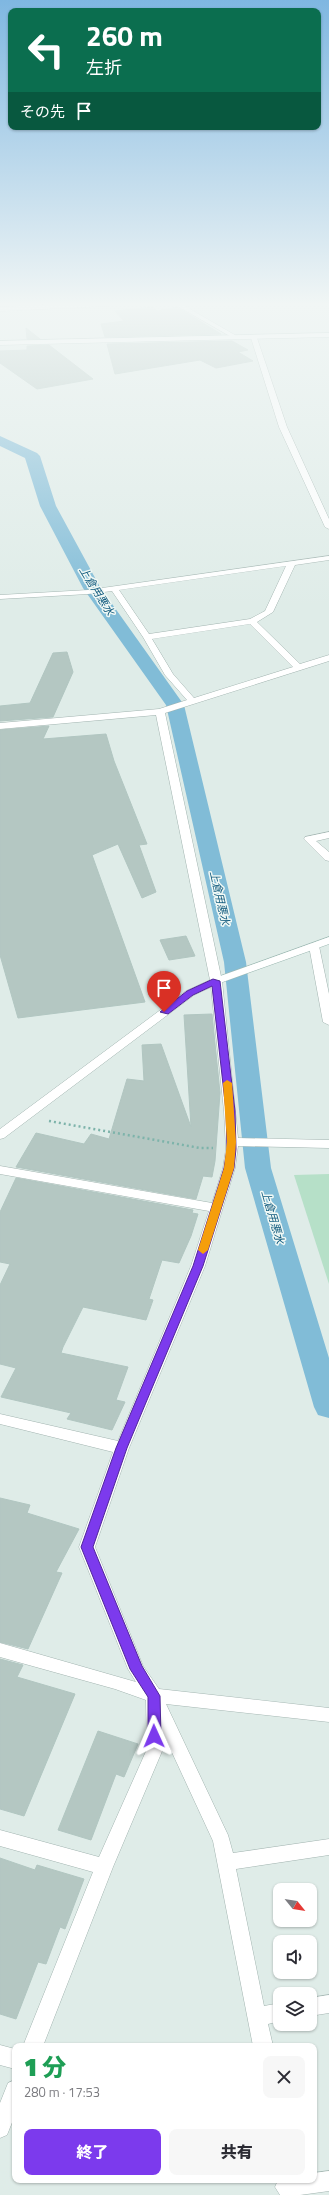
<!DOCTYPE html>
<html lang="ja">
<meta charset="utf-8">
<style>
body{margin:0;font-family:"Titillium Web","Noto Sans JP",sans-serif;background:#f7f7f7;color:#2b2b33;height:100vh;display:flex;flex-direction:column;font-size:15px;white-space:nowrap}
*{box-sizing:border-box;margin:0}
p{font-size:13px;color:#7c7c81}
.icon{flex:none;width:22px;height:22px;fill:none;stroke:currentColor;stroke-width:2;stroke-linecap:round;stroke-linejoin:round}
.map{position:relative;flex:1;overflow:hidden}
.sheet{position:absolute;left:12px;top:2043px;width:305px;height:140px;display:flex;flex-direction:column;background:#fff;border-radius:8px;box-shadow:0 1px 3px #0004}
.sheet>*{flex:none}
.top-card{position:absolute;left:8px;top:8px;width:313px;height:122px;border-radius:8px;box-shadow:0 1px 3px #0004;background:#0b6e4f;color:#fff;overflow:hidden}
.needle{width:26px;rotate:120deg}
.tools{position:absolute;left:273px;top:1883px;display:grid;gap:8px}
.tools a{display:grid;place-items:center;width:44px;height:44px;border-radius:8px;background:#fff;box-shadow:0 1px 3px #0004;font-size:20px}
.pin{position:absolute;display:grid;place-items:center;width:34px;height:34px;color:#fff;margin:-41px -17px;border-radius:50% 50% 50% 0;rotate:-45deg;box-shadow:0 0 4px #0007}
.pin .icon{rotate:45deg}
.me{position:absolute;width:44px;margin:-22px;rotate:359deg;stroke-linejoin:round;filter:drop-shadow(0 0 3px #0008)}
.turn{display:flex;align-items:center;gap:14px;height:84px;padding:0 12px;font-size:18px}
.turn .icon{width:52px;height:52px;stroke-width:2.5}
.turn b{display:block;font-size:28px;line-height:34px}
.then{display:flex;align-items:center;height:38px;padding:0 12px;background:#0003;gap:8px;font-size:15px}
.round{display:grid;place-items:center;flex:none;width:42px;height:42px;border-radius:8px;background:#f7f7f7}
.summary{display:flex;align-items:center;justify-content:space-between;height:68px;padding:0 12px}
h1{font-size:24px;font-weight:800;line-height:30px;color:#1e9e55}
.button{display:flex;gap:8px;margin-top:auto;padding:8px 12px}
.button a{flex:1;height:46px;border-radius:8px;background:#7c3aed;color:#fff;font-size:16px;font-weight:800;line-height:46px;text-align:center}
.button a+a{background:#f7f7f7;color:#2b2b33}
.map>svg:first-child{display:block}
</style>
<div class="map">
<svg width="329" height="2195" viewBox="0 0 329 2195">
<rect width="100%" height="100%" fill="#dfece8"/>
<path fill="#b6e0c8" d="M329,1174V1284L294,1175Z"/>
<g fill="none" stroke-linecap="round" stroke-linejoin="round">
<path fill="#81bcd7" fill-rule="evenodd" d="M0,436L37,453L40,456L56,506L100,587L184,705L246,962L271,1168L329,1358V1418L318,1415L314,1407L245,1168L224,962L166,705L83,588L40,506L25,458L0,446Z"/>
</g>
<path fill="#b4c7c2" stroke="#b1c6c1" d="M152,307L157,311L177,307L221,334L105,337L101,324L124,321L115,311Z
M26,328L40,339H27Z
M232,341L248,350L238,352L253,361L216,368L200,360L115,374L107,344Z
M49,345L93,379L37,389L0,363V351L27,350V346Z
M67,652L73,672L53,717L0,721V706L30,703L53,653Z
M49,726L43,739L106,734L114,761L147,844L139,845L156,892L142,898L118,844L92,855L145,1002L18,1018L0,955V730Z
M186,936L195,956L169,960L160,940Z
M212,1014L220,1093L215,1161L212,1177L203,1176L196,1199L16,1167L36,1133L84,1144L91,1134L109,1139L127,1079L144,1081L142,1045L161,1044L191,1127L184,1015Z
M16,1178L193,1210L192,1213L198,1214L191,1236L179,1263L162,1260L149,1299L153,1300L146,1320L83,1307L63,1347L61,1353L128,1367L116,1400L125,1402L112,1430L67,1419L71,1413L1,1397L16,1368L0,1364V1285L10,1264L0,1262V1212Z
M0,1498L30,1505L27,1513L79,1529L56,1572L62,1573L28,1649L0,1642Z
M0,1659L23,1665L17,1677L75,1694L24,1816L0,1809Z
M98,1731L138,1744L124,1777L116,1774L91,1840L58,1830Z
M0,1858L35,1870L37,1865L84,1879L65,1929L60,1927L46,1964L38,1962L16,2019L0,2014Z"/>
<g fill="none" stroke-linecap="round" stroke-linejoin="round">
<g stroke="#a2b4b0" stroke-width="1">
<path id="street" d="M124,301H146L107,306L0,311V307Z
M169,301H176L240,338L235,339Z
M254,336L257,338L287,427L329,519V529L325,527L279,427L251,338Z
M329,556V560L295,565L273,612L257,622L300,664L329,655V661L165,713L222,981L238,1138L329,1140V1148L238,1146L235,1168L205,1266L129,1448L95,1547L143,1666L159,1689L329,1708V1722L166,1704L228,1835L233,1853L329,1839V1855L236,1869L264,2006L280,2003V2021L268,2024L273,2046H253L213,1841L163,1733V1749L113,1867L43,2046H23L93,1872L0,1846V1830L99,1857L147,1749L146,1700L115,1689L0,1657V1643L136,1682L128,1669L79,1547L113,1452L0,1424V1414L118,1441L191,1266L209,1211L0,1174V1166L212,1203L223,1168L226,1149L224,1111L211,987L194,995L4,1138L0,1139V1129L186,991L210,980L156,715L0,729V723L159,709L187,700L165,675L143,637L112,591L88,594L0,599V595L88,590ZM286,566L265,611L250,619L149,634L119,590ZM250,624L293,667L194,698L173,674L152,639Z
M329,832V838L316,841L329,852V861L325,860L304,839L305,837Z
M314,943L319,946L329,994V1025L323,1022L309,946Z
M329,1995V2013L310,2016V1998Z
M0,2045L15,2049V2069L0,2065Z
M15,2080V2115L7,2135L0,2138V2103L8,2083Z
M329,2171V2191L300,2195H280L275,2187L278,2180H314V2173Z"/>
</g>
<g stroke="#9db9b3" stroke-width="1">
<path id="secondary" d="M329,333V337L0,345V341Z
M329,937V944L220,983L216,984L210,981L212,979Z"/>
</g>
<path stroke="#7db3aa" stroke-width="2.5" stroke-dasharray="2 3" stroke-linecap="butt" d="M49,1121L200,1148H213"/>
<use href="#street" fill="#fff" fill-rule="evenodd"/>
<use href="#secondary" fill="#fff" fill-rule="evenodd"/>
</g>
<linearGradient id="sky" x2="0" y2="1"><stop stop-color="#7fb7e1"/><stop offset="0.5" stop-color="#f1f6f5"/><stop offset="1" stop-color="#f1f6f5" stop-opacity="0"/></linearGradient>
<rect width="329" height="608" fill="url(#sky)"/>
<path fill="#7c3aed" stroke="#51269a" d="M213,979L220,981L235,1111L236,1149L234,1168L203,1266L127,1448L93,1547L142,1666L160,1696L161,1736L159,1740L154,1742L150,1740L148,1736V1697L130,1669L81,1547L116,1448L193,1266L224,1168L227,1149L226,1111L212,986L193,995L168,1014L160,1012L187,991Z"/>
<path fill="#f59e0b" d="M227,1080L232,1083L236,1142L234,1168L208,1250L203,1254L198,1250L224,1168L227,1142L223,1083Z"/>
<g text-anchor="middle" stroke-width="3" stroke-linejoin="round" paint-order="stroke">
<g font-size="11" font-style="italic" fill="#135c7f" stroke="#f0f8f5">
<text transform="translate(97 591) rotate(58)" y="4">上倉用悪水</text>
<text transform="translate(220 898) rotate(77)" y="4">上倉用悪水</text>
<text transform="translate(273 1217) rotate(74)" y="4">上倉用悪水</text>
</g>
</g>
</svg>
<div class="tools">
<a><svg class="needle" viewBox="-14 -14 28 28"><path d="M0-13l5 13h-10z" fill="#e53935"/><path d="M0 13l5-13h-10z" fill="#7c7c81"/></svg></a>
<a><svg class="icon" aria-label="sound" viewBox="0 0 24 24"><path d="M4 9h4l5-4v14l-5-4H4zM17 9q2 3 0 6"/></svg></a>
<a><svg class="icon" aria-label="layers" viewBox="0 0 24 24"><path d="M12 4l9 5-9 5-9-5zM3 14l9 5 9-5"/></svg></a>
</div>
<div class="pin" style="left:164px;top:1012px;background:#d93025"><svg class="icon" aria-label="arrive" viewBox="0 0 24 24"><path d="M6 21V4h12l-3 4 3 4H6"/></svg></div>
<svg class="me" style="left:154px;top:1736px" viewBox="-20 -20 40 40"><path d="M0-17L14 15 0 8-14 15z" fill="#7c3aed" stroke="#fff" stroke-width="4"/></svg>
<div class="top-card">
<div class="turn"><svg class="icon" aria-label="left" viewBox="0 0 24 24"><path d="M17 20v-9H6M10 6l-5 5 5 5"/></svg><div><b>260 m</b>左折</div></div>
<div class="then">その先<svg class="icon" aria-label="arrive" viewBox="0 0 24 24"><path d="M6 21V4h12l-3 4 3 4H6"/></svg></div>
</div>
<section class="sheet">
<div class="summary"><div><h1>1 分</h1><p>280 m · 17:53</p></div><a class="round"><svg class="icon" aria-label="close" viewBox="0 0 24 24"><path d="M6 6l12 12M18 6L6 18"/></svg></a></div>
<div class="button"><a>終了</a><a>共有</a></div>
</section>
</div>
